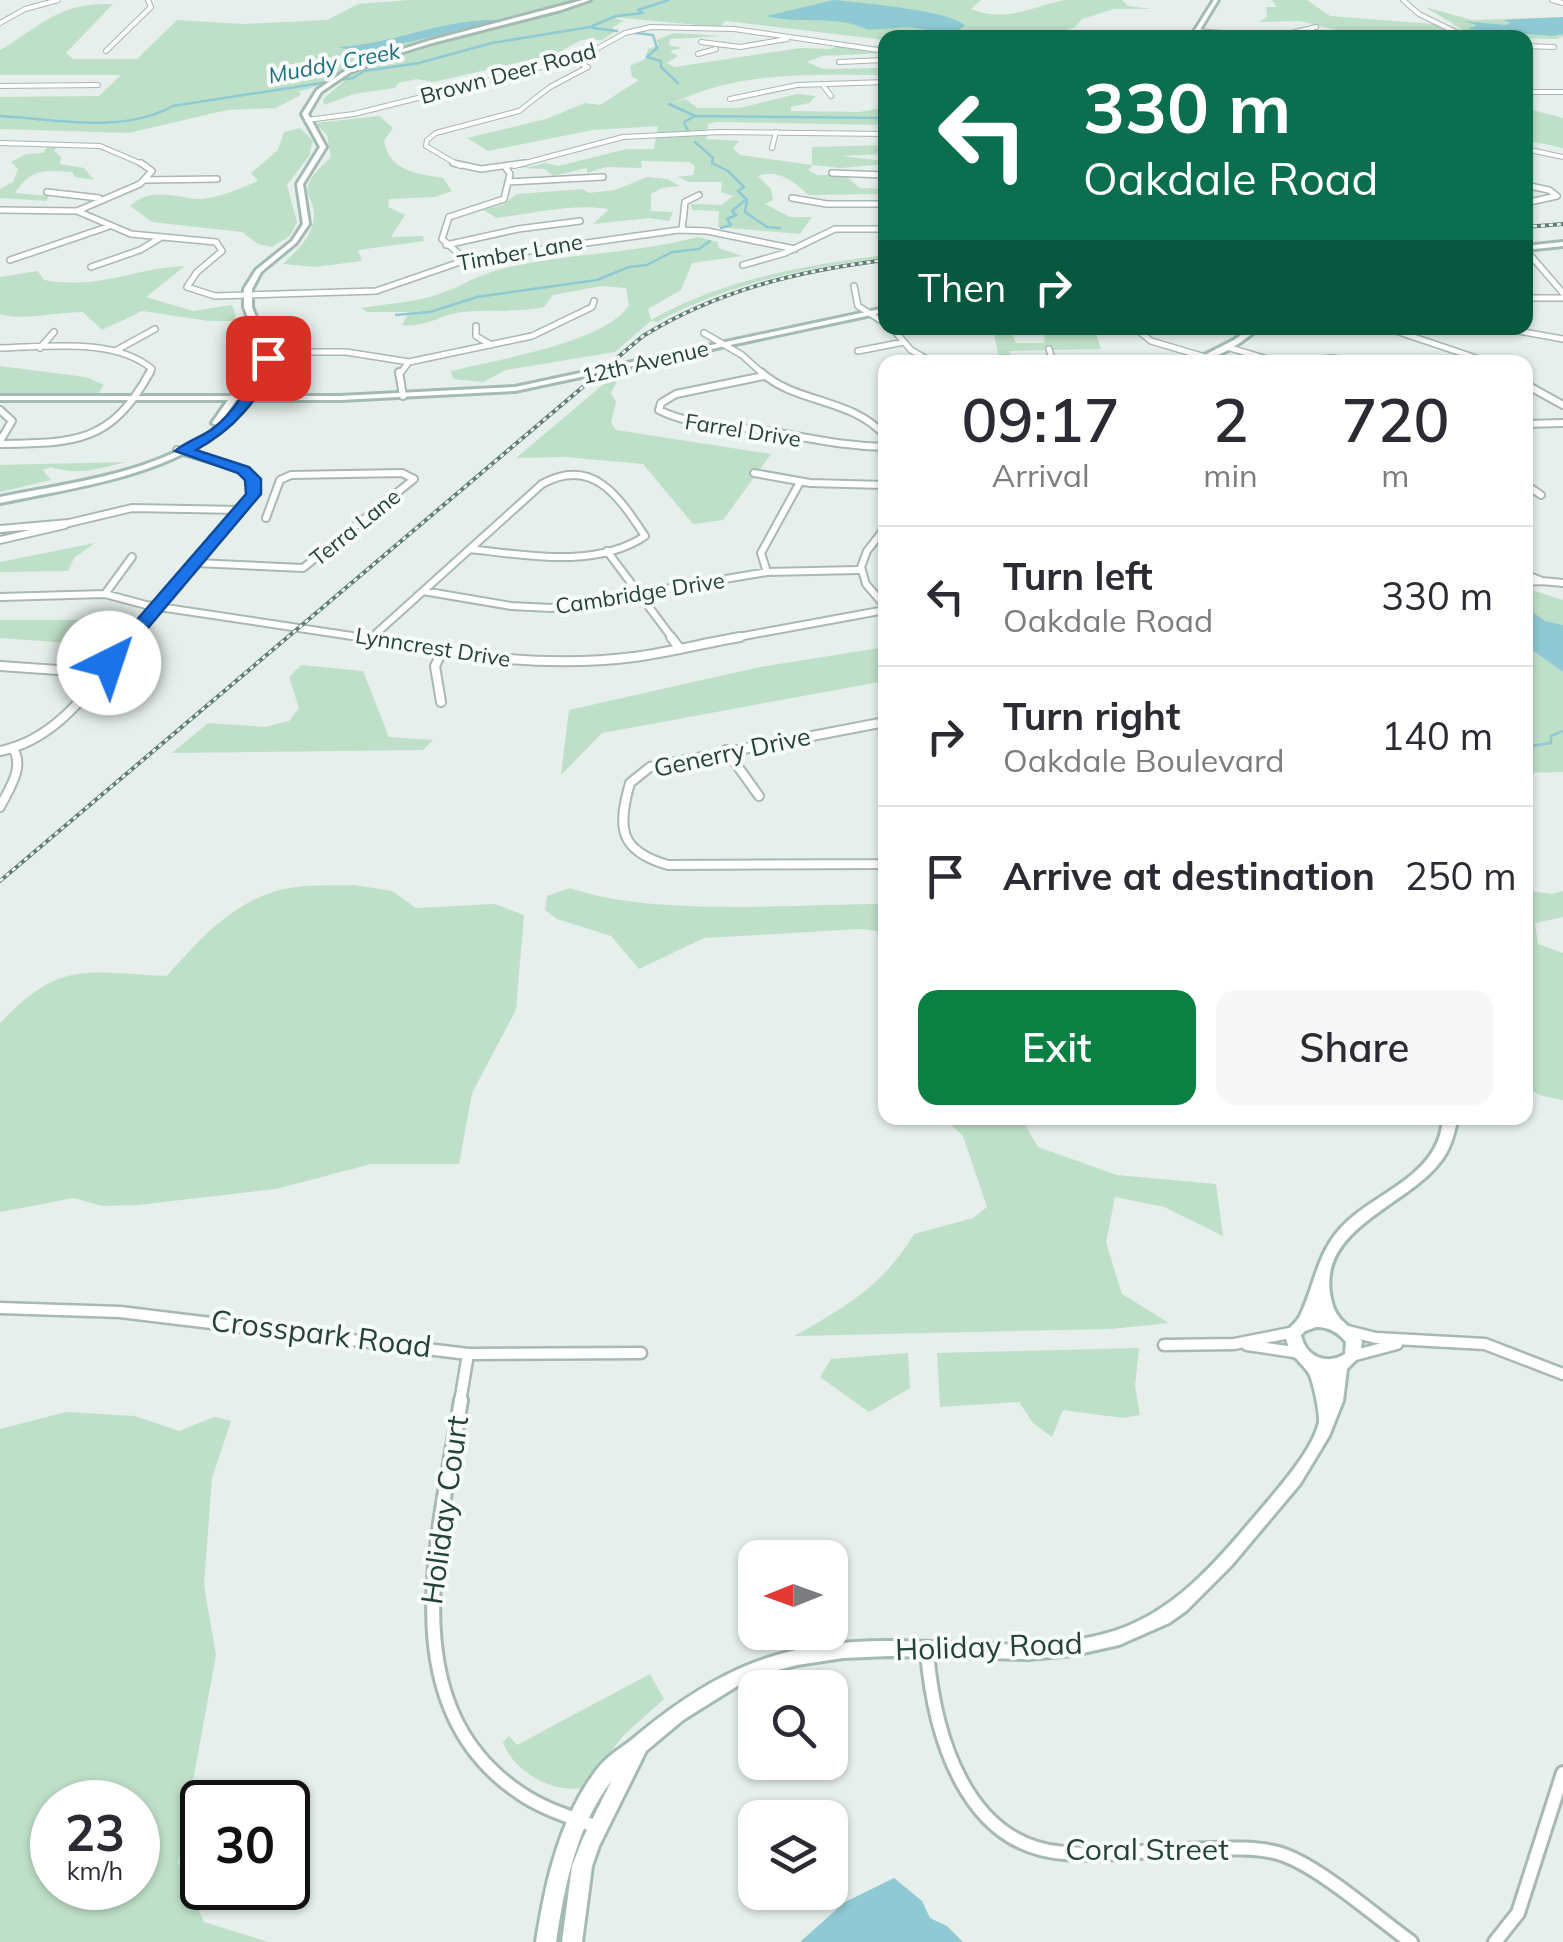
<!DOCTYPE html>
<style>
body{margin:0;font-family:Mulish,sans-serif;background:#f7f7f7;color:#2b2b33;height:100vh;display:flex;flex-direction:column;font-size:38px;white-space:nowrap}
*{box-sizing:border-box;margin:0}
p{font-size:32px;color:#7c7c81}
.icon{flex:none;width:55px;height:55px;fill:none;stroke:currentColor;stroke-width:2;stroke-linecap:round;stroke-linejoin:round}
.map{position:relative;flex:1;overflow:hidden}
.drawer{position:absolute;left:878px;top:355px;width:655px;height:770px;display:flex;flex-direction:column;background:#fff;border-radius:20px;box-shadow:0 2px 8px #0004}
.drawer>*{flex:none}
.top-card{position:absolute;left:878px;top:30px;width:655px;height:305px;border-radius:20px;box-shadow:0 2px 8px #0004;background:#0b6e4f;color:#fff;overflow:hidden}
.needle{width:65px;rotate:269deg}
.fabs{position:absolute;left:738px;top:1540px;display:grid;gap:20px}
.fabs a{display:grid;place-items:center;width:110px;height:110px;border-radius:20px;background:#fff;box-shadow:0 2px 8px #0004;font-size:50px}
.speed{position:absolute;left:30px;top:1780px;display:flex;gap:20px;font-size:50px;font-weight:700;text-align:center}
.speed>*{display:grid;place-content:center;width:130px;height:130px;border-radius:50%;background:#fff;box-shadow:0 2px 8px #0004;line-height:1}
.speed small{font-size:25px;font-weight:400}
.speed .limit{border:5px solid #111;border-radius:15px;background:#fff;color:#111}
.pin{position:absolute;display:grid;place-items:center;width:85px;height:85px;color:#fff;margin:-42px;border-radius:20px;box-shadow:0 5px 15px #0006}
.me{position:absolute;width:110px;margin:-55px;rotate:41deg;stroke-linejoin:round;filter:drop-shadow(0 0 8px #0008)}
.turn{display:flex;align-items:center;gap:35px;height:210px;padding:0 40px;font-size:45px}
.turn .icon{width:130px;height:130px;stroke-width:2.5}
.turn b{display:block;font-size:70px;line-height:85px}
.then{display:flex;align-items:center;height:95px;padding:0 40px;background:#0003;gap:20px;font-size:38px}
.eta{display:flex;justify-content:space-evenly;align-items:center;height:170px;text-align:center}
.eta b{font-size:60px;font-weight:600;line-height:70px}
.primary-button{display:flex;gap:20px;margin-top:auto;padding:20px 40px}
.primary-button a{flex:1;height:115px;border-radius:20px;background:#0b8043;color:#fff;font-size:40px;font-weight:600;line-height:115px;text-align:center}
.primary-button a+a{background:#f7f7f7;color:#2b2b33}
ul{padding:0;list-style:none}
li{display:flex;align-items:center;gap:30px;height:140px;padding:0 40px;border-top:2px solid #e1e1e2}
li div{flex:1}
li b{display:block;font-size:38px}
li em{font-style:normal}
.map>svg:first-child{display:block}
</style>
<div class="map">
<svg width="1563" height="1942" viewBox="0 0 1563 1942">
<rect width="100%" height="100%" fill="#e6efeb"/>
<path fill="#bfe0c8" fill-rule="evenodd" d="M410,0H981L971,9C1006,23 1030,7 1065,0C1083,0 1104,0 1122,0L1128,6L1153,9H1114L1082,19L1075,27L1045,37L920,34L919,37L885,40L726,21L719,27L612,17L623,21L612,28L616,31L602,40H581L556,54L433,82L417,79L398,83L395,88L354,94L324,105L323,99L350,76L369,67C342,72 323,87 299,91L301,95L275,108L227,110L129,133L0,129V97L99,96L121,75H0V50C42,25 59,2 113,4L66,53L73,59H137L177,20L244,24L327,20L358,4Z
M1272,0H1307L1330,16L1434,24L1462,37H1316L1340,31L1300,21L1259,22L1267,17L1266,7H1277Z
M1425,7L1472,20L1563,17V36L1557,39L1475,37Z
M674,33L724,36L670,39L669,45L682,48L670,51L678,56L667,63L674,67L801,48L830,49L844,44L884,53L822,56L807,62L823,69L885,68V75C814,75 739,70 674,103L686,99L697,108H739L797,94L816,96L809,103L791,107V111L860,112L885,107V125L716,122L708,124L706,139L739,141L733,148L740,155L812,165V147L885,145V154L842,156L885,161V164L841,168L813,165L808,170L817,175H844L860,188L885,189V194L808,195C796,182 777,168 758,176L771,189L773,200L765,204L790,217H812L800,234L718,227L719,211L692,210L691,204L721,205L733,196L721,192L722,182H689L678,177L693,175L695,166L689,162L641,161L642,168L606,167L587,173V168L553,176L545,169L525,168L545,163L558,166L626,149H654L658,126L593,130L488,151L467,138L546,119L585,103L600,105L639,80L632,77L630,66L645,59L648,49L659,45L656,40Z
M1525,108L1563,118V148L1525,140Z
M379,116L393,128L384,141C390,172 416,173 443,178L452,191L435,197L389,199L388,207L405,215L391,237L423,236L424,241L358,250L362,261L315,267L283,264C294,253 308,241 312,226C323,192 285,199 331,157L327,135L315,123Z
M300,128L313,141L309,156L287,185L297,222L290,236L272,247L258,244L242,232L152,222L130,206C150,187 173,197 197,199C215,200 241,188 258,181L251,173L278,150L284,132Z
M49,145H59L54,151L61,157L60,164L84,168L94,180L75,177L72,172C44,170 31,168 15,193L49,196L46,201L0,198V189L13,182L18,169L11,162L26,154L43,153Z
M647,177L667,179L680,186L662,188L651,194V211L673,212L669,221L649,218L593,224L609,209C572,203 535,213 497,218L483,210L502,205L517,194L583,189L588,193L615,190Z
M698,237L718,242L719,248L742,256L692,263L681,290L648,309L651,320C721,280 805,265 885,255V258C806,266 727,285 657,322L651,321L615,352L506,370L483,382L453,379L451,371C494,360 606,343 629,305L626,288L601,286L553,295L544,307C517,313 491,309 463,312C441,314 426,328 402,325L409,312H367L361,308C384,304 408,303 430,297C455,290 476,275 501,269C567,253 633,254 698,237Z
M185,266L146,297L193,311L232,305L237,321H209L142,311L102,330L83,312C60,312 16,321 0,314V277L38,271L44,280C104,290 131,268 185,266Z
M993,328H1009L1016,343H1044L1045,328H1094L1101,349L1009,351L1014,361L999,359Z
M0,366L86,377L104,385L98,394L0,393Z
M620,375L611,393L616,402L611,422L616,430L771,454L723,520L693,524L643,464L565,457L516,458L606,382Z
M125,462C99,469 78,476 51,467L43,470L51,480L0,492V465Z
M95,543L74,558L68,571L0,572V562Z
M1525,588L1563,600V772L1525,773Z
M0,620H93L73,633L69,643L0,638Z
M885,647V681L602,733L561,775L569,710L760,667Z
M301,665L363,671L389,737L433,740L423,750L172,753L208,723L265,727L289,721L299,708L289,677Z
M354,885L392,891L416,908L495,904L524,915L516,1010L472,1093L459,1164H371L276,1189L138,1205L102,1206L74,1198L0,1212V1023C61,959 86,973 167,976C200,939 233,901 284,889C306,884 332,886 354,885Z
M570,888C654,917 793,904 885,904V932L860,929L704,938L639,969L611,936L557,919L545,910L547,896Z
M1525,890L1552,894L1563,891V917L1535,923L1538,944L1563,953V1100L1539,1095L1525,1085Z
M944,1118H1021L1038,1147L1117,1175L1216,1184L1223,1236L1164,1207L1115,1197L1106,1243L1122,1294L1169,1323L1111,1329L794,1336C844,1308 883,1286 914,1234L973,1218L987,1207L963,1136Z
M1139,1348L1135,1386L1140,1415L1123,1418L1063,1410L1052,1437L1033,1423L1019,1402L940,1407L937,1353Z
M908,1353L910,1388L869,1412L820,1377L831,1359Z
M66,1412L135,1416L179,1431L214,1417L231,1421L212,1478L204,1585L216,1655L178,1863L204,1922L269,1942H0V1429ZM52,1802H138V1888H52Z
M650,1674L664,1699L624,1735L581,1788C551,1793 513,1771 503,1742L509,1736L517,1745Z"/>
<path fill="#8ec9d4" d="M834,0C859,3 952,10 965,26L955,32L1013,37H977L907,27L868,30C836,14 803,25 766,16Z
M1563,17V34L1553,36L1468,29L1477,25L1463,21L1505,25L1511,23L1503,20Z
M502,20L362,53L338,47C395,44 441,18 502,20Z
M1525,607L1545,621L1563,625V672L1525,645Z
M894,1878L922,1901L930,1918L947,1926L963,1942H800L845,1902Z"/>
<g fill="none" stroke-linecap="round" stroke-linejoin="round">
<path stroke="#8ec9d4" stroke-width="2.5" d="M593,28L617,31
M636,33L653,35L657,48L647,57L661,61V67L678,83
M669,104L695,116L684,122L688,131
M0,116C55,119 123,134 173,106L353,78L364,71L419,63L492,43L590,27L616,16L643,13L638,10L669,0
M695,116L885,118
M695,142L713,158L712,163L728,171L744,187L738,191L747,200L745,212L767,227L780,228
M721,228L731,225L727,219L736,215L732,211L744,201
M396,315L430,312L477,297L597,280L629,267L647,265L672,252L699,249L710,241
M1525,747L1551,743V736L1563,731"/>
<g stroke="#a8b8b2" stroke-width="6">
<path id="street-far5" d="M1403,0L1419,14L1468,38
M1552,0L1563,3
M0,23L25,9L58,0
M1196,31L1274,37
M1272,38L1316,27
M701,42L740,47L787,39
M1525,46L1554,47
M106,51L151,7L148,0
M698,54L716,49
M839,62L885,60
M822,84L831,96
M0,86L98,85
M1525,92H1563
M730,99L797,85L885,82
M307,120L354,114L582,57L625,33L651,27L734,29L885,51
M0,143L100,146L147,166
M772,148L776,132
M1525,149L1563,157
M460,166L426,146L427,140L436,133L519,111L550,87L588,67L573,60
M514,166L623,137L721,132L885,134"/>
</g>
<g stroke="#a8b8b2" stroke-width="8">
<path id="street-far4" d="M453,163L481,169L525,163
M832,173L885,175
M144,180L217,179
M508,182L603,177
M1525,185L1549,190L1557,196L1525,203
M47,192L99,198
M792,198L827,204H885
M0,210L77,211L131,234L216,242L222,251L197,272L187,287L215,296L376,291L466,260L679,230L707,231L795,249
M77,211L140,184L152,171L141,163
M682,230L685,202L699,195
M446,245L518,229L580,221
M1525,249L1563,293
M10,260L107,227
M466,260L442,239L449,217L504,199L510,174L506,168
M743,265L785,253L835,229H885
M91,267L140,250L160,238
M854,286L858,306L885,323
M1525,298H1563
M476,326V336L491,345
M892,328L911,350L932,362
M1135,328L1151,341L1205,357
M1387,328L1488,362
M1502,328L1563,339
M704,333L742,355L764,375
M1227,347L1277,362
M0,348C46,347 115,337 152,369L149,375
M40,348L54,332
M1049,349L1053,362
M115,351L155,329
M858,351L904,342
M265,352H346L409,362
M1302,362L1331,358L1364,362
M399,375L409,362L532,336L592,307L594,301"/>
</g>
<g stroke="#a8b8b2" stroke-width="10">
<path id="street-far3" d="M399,372L403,396
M761,372C796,404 853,398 885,436
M764,376L676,394L661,403L659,410C689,425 719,424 751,429C800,435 835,446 885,447
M1525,384L1563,405
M0,410L12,421L0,441
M1525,424L1563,423
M0,444C76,443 111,443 150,372
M754,473L810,483L885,485
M1525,484L1541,495
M885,528L867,551L861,567L866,584L885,606
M0,529L69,523L132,508L241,510
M0,540L65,525
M607,551L673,639
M196,563L303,568L414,479L402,473L291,475L280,480L266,518
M767,572L761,553L800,482
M1525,574L1542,581L1525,582
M1542,581L1563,583
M423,591L511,606L551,608L767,572L858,570
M105,594L132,557
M0,597L105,594L146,605L372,639
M130,639L253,494L255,483L239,468L177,450
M370,639L542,484C593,456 619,497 645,536C596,569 525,555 470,549
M727,639L885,610"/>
</g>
<g stroke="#a8b8b2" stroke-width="12">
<path id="street-far2" d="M358,637C449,654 541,669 634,657C670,652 705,643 740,637
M671,637L680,649
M0,666L101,673
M441,702L435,666L442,652
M885,722L650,767L630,783C617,828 619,851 668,865L885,864
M726,750L759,796
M0,751C61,739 94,682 132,637
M0,807C9,789 25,767 13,749
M885,824V860"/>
</g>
<g stroke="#a8b8b2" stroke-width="15">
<path id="street-far1" d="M0,1308L120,1312L468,1354L641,1353
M1348,1331L1376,1338L1485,1344L1563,1374
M1164,1345L1234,1344L1295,1332
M1247,1345L1300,1353
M1352,1356L1397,1344
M460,1402L468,1354"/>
</g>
<g stroke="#a8b8b2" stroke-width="18">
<path id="street" d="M461,1400C441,1528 387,1704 520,1793C543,1809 571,1817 597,1827
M927,1652C934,1734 965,1846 1064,1853C1102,1856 1141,1851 1179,1850C1211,1850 1247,1845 1278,1853C1317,1864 1376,1917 1411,1942
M1495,1942L1518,1913L1563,1773"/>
</g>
<g stroke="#a4bbb3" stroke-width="6">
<path id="secondary" d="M583,0H590L561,10L432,43L387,57L349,73L321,92L308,114L326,147L303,184L309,224L296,243L261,272L252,289V307L272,359L255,396H340L515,387L885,308V312L515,391L340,400H251C243,410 235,421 225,428C161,477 77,487 0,503V497C74,482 161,473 221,424C229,417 236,408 243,400H236L219,425H216L212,423L228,400H0V396H231L261,352L244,307V289L256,270L292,241L303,224L297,184L320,147L302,114L317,90L345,71L384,55L428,41ZM264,359L248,395L239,396Z
M1214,0H1218L1195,38H1190Z
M1563,242V246L1525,250V246Z
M1251,328H1259C1243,342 1212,363 1191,362L1234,340Z
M1444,1118H1458C1454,1133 1451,1148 1441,1161C1406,1208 1309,1230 1333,1306C1338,1322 1353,1327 1362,1341L1360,1356L1347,1369L1343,1401L1329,1436L1300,1484L1231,1566L1186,1611L1169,1623L1119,1645L1074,1655L1028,1659L889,1656L843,1658L797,1665L774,1671L739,1685L683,1720L646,1751L599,1846L592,1866L582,1942H562L572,1866L583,1838L612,1780C576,1827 565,1884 556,1942H536C544,1892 554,1842 579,1797C587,1783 597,1766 611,1755C618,1749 627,1744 635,1737C717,1669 782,1640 891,1641C965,1641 1045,1654 1117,1630C1173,1611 1213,1566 1250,1522C1270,1498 1313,1452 1319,1422C1320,1414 1313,1378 1308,1372C1295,1355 1290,1357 1285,1334C1290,1327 1296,1323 1300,1316C1314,1287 1317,1255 1339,1230C1367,1197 1421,1183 1438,1141C1441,1134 1442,1125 1444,1118ZM1316,1327C1329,1327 1338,1332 1346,1342L1345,1354C1326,1366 1305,1356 1301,1335L1305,1331Z"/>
</g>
<use href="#street-far5" stroke="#fff" stroke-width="4"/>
<use href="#street-far4" stroke="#fff" stroke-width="5"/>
<use href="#street-far3" stroke="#fff" stroke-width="6"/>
<use href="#street-far2" stroke="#fff" stroke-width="8"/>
<use href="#street-far1" stroke="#fff" stroke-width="10"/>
<use href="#street" stroke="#fff" stroke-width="12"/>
<use href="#secondary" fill="#fff" fill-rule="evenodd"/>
<g stroke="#5f7d75" stroke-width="4">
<path id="rail" d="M1525,227L1563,224
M0,881L643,336C718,290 798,271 885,260"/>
</g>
<use href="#rail" stroke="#f7fbf9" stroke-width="2.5" stroke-dasharray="4" stroke-linecap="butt"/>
</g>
<path fill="#1a73e8" stroke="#114b97" stroke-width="2.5" d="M263,356L275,358C262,399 232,430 196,450L249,467L261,479V494L115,667H103V659L246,494L245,480L238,473L175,451C185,442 199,438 211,430C236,412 251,382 263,356Z"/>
<g text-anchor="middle" stroke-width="8" stroke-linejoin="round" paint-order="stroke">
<g font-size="22" font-style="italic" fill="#1c6f80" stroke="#f7fbf9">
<text transform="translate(334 63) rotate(-11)" y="8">Muddy Creek</text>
</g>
<g font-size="22" fill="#24423a" stroke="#f7fbf9">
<text transform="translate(508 73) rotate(-15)" y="8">Brown Deer Road</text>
<text transform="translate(520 252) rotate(-10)" y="8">Timber Lane</text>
<text transform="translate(645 362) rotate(-13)" y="8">12th Avenue</text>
<text transform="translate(743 430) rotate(9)" y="8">Farrel Drive</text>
<text transform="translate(355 527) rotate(-39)" y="8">Terra Lane</text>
<text transform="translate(640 593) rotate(-9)" y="8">Cambridge Drive</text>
<text transform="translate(433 647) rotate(9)" y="8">Lynncrest Drive</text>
</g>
<g font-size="25" fill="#24423a" stroke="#f7fbf9">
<text transform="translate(732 752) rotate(-12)" y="9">Generry Drive</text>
</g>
<g font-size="30" fill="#24423a" stroke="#f7fbf9">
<text transform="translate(321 1334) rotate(7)" y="10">Crosspark Road</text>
<text transform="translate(445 1510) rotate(-82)" y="10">Holiday Court</text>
<text transform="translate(989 1647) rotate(-2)" y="10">Holiday Road</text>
<text x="1147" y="1860">Coral Street</text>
</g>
</g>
</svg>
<div class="fabs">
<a><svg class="needle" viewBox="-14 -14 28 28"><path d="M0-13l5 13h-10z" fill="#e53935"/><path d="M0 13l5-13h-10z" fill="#7c7c81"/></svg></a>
<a><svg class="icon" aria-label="search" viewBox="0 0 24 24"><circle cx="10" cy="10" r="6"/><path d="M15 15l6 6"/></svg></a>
<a><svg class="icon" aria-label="layers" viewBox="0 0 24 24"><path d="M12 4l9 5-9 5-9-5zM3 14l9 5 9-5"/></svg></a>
</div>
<div class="speed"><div>23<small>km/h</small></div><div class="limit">30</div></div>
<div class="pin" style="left:268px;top:358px;background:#d93025"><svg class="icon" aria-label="arrive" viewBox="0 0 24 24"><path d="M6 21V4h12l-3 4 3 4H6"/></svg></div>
<svg class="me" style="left:109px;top:663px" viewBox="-20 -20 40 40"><circle r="19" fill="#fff"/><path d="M0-13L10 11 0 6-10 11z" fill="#1a73e8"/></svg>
<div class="top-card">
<div class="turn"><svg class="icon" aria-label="left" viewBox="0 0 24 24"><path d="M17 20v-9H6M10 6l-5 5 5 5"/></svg><div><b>330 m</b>Oakdale Road</div></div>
<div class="then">Then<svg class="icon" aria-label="right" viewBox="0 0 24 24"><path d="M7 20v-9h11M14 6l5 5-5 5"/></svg></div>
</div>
<section class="drawer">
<div class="eta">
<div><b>09:17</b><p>Arrival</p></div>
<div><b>2</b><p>min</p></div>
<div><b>720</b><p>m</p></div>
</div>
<ul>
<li><svg class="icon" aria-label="left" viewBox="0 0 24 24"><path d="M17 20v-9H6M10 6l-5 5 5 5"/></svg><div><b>Turn left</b><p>Oakdale Road</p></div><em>330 m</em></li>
<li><svg class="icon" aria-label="right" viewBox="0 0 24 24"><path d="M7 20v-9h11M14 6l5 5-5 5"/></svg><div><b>Turn right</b><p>Oakdale Boulevard</p></div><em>140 m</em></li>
<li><svg class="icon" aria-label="arrive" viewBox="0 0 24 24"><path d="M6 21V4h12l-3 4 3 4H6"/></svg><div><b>Arrive at destination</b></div><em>250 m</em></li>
</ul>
<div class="primary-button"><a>Exit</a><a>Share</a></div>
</section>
</div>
